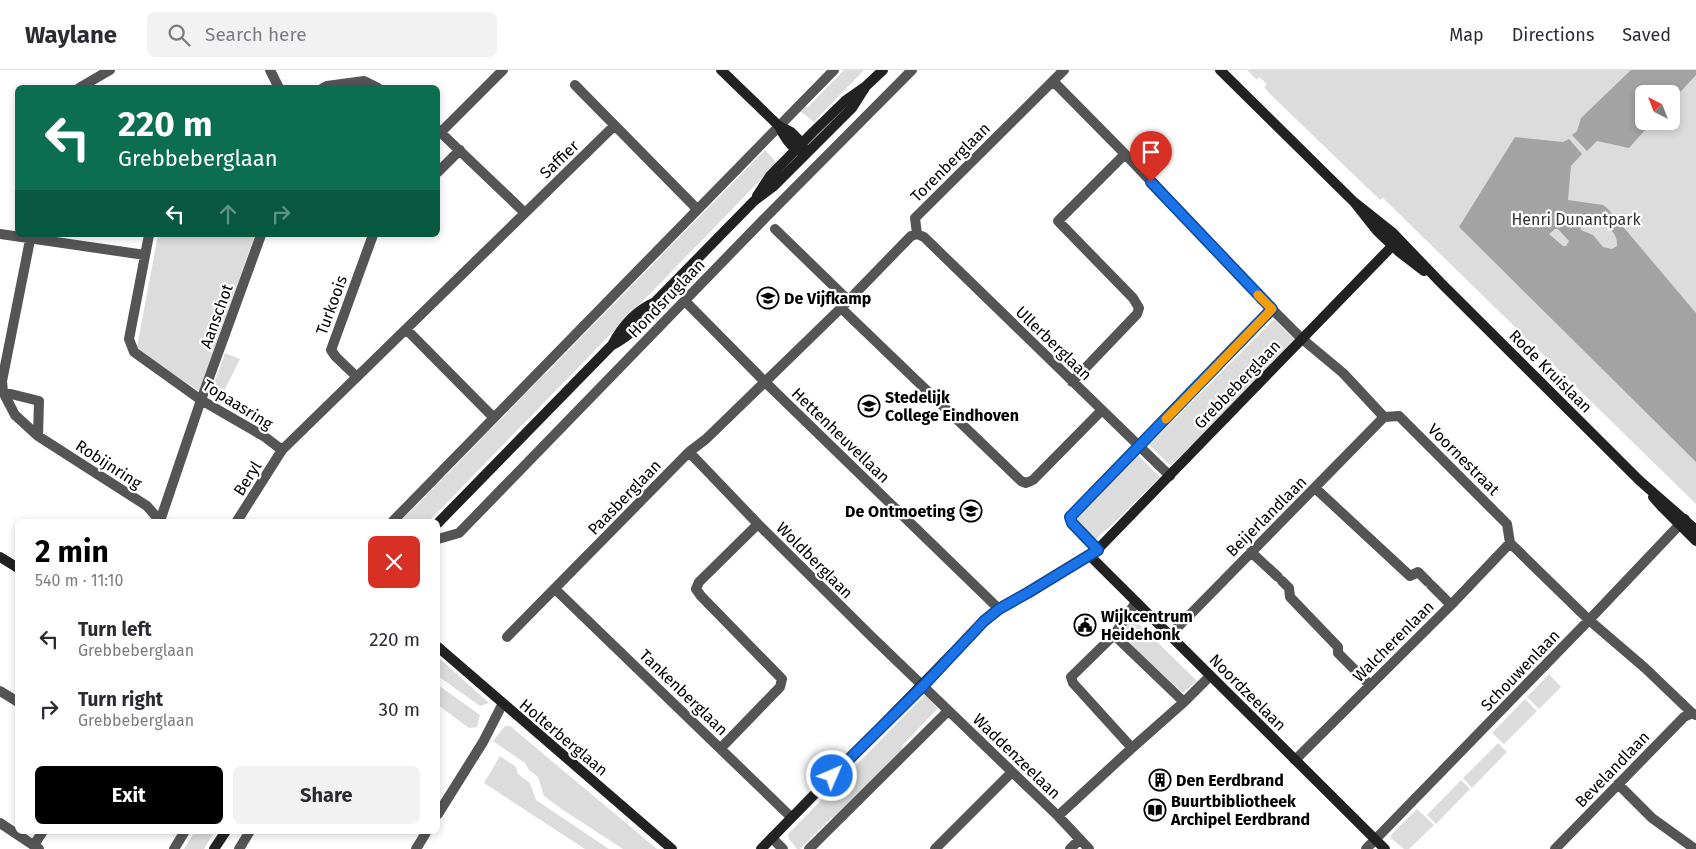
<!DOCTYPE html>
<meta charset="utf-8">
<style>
body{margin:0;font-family:"Fira Sans",sans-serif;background:#f2f2f3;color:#2b2b33;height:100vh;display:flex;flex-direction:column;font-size:19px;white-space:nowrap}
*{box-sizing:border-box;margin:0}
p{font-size:16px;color:#7c7c81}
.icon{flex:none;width:28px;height:28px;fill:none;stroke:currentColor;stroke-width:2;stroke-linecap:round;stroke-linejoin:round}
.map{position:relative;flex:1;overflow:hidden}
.sheet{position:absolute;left:15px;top:449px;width:425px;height:315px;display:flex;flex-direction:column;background:#fff;border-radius:8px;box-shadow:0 2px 8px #0003}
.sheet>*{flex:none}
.top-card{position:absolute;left:15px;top:15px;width:425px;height:152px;border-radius:8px;box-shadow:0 2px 8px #0003;background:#0b6e4f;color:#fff;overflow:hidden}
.needle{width:32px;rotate:318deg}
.buttons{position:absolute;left:1635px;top:15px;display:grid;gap:10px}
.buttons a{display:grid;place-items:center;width:45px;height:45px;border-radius:8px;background:#fff;box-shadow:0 2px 8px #0003;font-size:25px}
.pin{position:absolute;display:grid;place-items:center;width:42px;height:42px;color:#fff;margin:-51px -21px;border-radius:50% 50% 50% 0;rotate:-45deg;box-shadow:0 0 5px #0007}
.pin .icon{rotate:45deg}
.me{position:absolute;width:55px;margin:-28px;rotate:45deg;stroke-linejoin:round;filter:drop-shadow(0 0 4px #0008)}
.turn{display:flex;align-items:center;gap:18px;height:105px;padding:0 20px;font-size:22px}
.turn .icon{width:65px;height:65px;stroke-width:2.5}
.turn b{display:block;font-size:35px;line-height:42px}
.lanes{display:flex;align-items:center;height:48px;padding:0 20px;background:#0003;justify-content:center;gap:25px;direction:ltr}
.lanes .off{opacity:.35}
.round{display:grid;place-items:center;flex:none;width:52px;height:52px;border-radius:8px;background:#f2f2f3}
.summary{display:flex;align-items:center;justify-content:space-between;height:85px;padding:0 20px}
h1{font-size:30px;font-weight:700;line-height:38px;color:#000}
.cta{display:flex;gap:10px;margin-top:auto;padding:10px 20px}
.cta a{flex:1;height:58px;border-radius:8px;background:#000;color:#fff;font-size:20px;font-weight:700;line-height:58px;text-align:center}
.cta a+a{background:#f2f2f3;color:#2b2b33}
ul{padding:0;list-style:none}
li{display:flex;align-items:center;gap:15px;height:70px;padding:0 20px}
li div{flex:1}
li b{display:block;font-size:19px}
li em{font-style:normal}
header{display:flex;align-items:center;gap:30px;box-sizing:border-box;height:70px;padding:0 25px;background:#fff;border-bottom:1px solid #e1e1e2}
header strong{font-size:24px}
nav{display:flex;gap:28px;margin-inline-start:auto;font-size:18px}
.search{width:350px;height:45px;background:#f2f2f3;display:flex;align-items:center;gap:12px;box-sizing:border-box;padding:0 18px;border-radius:8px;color:#7c7c81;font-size:19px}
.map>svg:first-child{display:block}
</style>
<header>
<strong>Waylane</strong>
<div class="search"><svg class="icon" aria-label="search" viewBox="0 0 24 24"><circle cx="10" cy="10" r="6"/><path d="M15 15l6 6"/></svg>Search here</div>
<nav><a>Map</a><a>Directions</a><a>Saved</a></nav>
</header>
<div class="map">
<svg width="1696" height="779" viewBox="0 0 1696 779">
<rect width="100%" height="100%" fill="#fff"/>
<path fill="#dcdcdc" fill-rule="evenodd" d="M844,0H864L814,52L800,41L804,36L808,37Z
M1247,0H1696V434L1383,128L1380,130L1270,24L1264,17L1267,14L1259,7L1257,10ZM1644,24H1671V51H1644Z
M765,80L777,93L429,451H401Z
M158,165H255L199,321L139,282H136Z
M1274,249L1294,269L1264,302L1171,396L1149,375Z
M225,283L240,289L220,329L211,322Z
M1138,385L1160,407L1113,454L1095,469L1092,468L1074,451Z
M1133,548L1197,611L1183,623L1118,564Z
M438,587L489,633L480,636L438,606Z
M1549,604L1561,617L1539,639L1527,627Z
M438,615L480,645L477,657L469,658L438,635Z
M925,625L938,638L902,676L904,681L836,750L832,747L800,779H797L789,769L788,764Z
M1525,629L1537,641L1504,674L1492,663Z
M505,656H510L657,779H623L563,740L544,726L538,707L529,700L525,693L493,671Z
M1498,673L1507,682L1472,718L1463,708Z
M500,686L516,697L518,704L530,713L536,730L609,779H585L484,713Z
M1461,710L1470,719L1436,754L1427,745Z
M1417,739L1434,755L1409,779H1404L1391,768V765Z
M195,761H215L204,779H184Z"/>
<path fill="#a3a3a3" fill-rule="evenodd" d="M1631,0H1696V5L1671,32V24H1644V51H1653L1629,78L1597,71L1587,81L1572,65L1577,61L1581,48Z
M1515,67L1563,72L1569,69L1582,84L1571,96L1568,130L1603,135L1608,139L1696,243V392L1459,157ZM1578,148C1593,147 1619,157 1617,176L1612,179L1603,177L1593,165L1581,160ZM1555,159H1558L1569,171L1566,176H1563L1549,164Z"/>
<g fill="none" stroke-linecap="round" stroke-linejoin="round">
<path stroke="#555" stroke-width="10" d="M270,0L279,18
M1053,11L1125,84L1272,239L1301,268L1343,303L1384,347L1399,346L1507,454L1510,473L1589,550L1645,598L1692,643L1696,645
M575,15L697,139
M79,18L110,0
M323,18L327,16L364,11L378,18
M441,62L503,0
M438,102L460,80
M525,143L614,56
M775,159L848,230
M0,164L145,185
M917,164L924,167L1170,406
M31,165L2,311L3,322L15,345L38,366L147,436L160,451
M149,165L129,269L134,282L201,330L265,367L282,380
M685,231L765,312L999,539
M841,238L1021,411L1026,413L1033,410L1102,340
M406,259L493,347
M357,307L336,287L331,280L373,165
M1072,312L1137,244L1139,238L1133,228L1058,151L1125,84
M3,322L39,331L38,366
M689,382L758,454L873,568L1058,746L1089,779
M1315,418L1410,506L1418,502L1428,512
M160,451L201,330L261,165
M237,451L282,380L525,143L438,60
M393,451L834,0
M438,469L459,463L764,149L912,0
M1098,479L1072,453L1070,447L1272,239
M1251,482L1278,507
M1282,511L1289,518L1290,527L1338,577V583L1370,615
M1431,515L1451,535
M555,519L791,747
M1114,565L1184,632
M1170,565L1384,347
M507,567L689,382L706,369L841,238L911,166L917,164L915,148L1064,0
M0,621L18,632
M721,678L780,617L782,609L701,526L696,519L699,512L758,454
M1132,678L1073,613L1071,607L1114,565L1136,532
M1295,690L1451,535L1510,473
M1618,714L1652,748L1695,779
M438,744L483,672L502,635
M1058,746L1132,678L1184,632L1210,606
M0,753L39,779
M772,768L783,779
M34,775L43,761
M174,779L185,761
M239,779L250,761
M416,779L427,761
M809,779L948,641
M935,779L1012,702
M1070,779L1080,769
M1366,779L1589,550L1685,449
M1555,779L1684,647L1692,643"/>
<path stroke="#222" stroke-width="10" d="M721,0L779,56L791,62L802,73L804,79
M1220,0L1354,132L1377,161L1398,181L1424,201
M779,56C784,66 790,77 801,82
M757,126L770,106L813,62L846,30L866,16L883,0
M1354,132L1393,163L1441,213L1640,411L1696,460
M612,275C622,256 635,241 655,232
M1653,427L1661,436L1696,471
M438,453L611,276C632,264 644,253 655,232L754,131L774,116L852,38L866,16
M1090,486L1385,779
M0,487L18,498
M438,577L672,779
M214,779L226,761
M761,779L984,551L999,539L1029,523L1098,479L1399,169"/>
</g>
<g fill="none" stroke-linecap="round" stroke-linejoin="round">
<g stroke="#114b97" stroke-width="12">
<path id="route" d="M832,706L923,616L984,551L999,539L1029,522L1098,480L1072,453L1070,447L1272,239L1151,112"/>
</g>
<use href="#route" stroke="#1a73e8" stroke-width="9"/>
<path stroke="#f59e0b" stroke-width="9" d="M1166,349L1272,239L1258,225"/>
</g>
<defs>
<g id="school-ring" transform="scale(1.125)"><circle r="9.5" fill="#fff" stroke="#000" stroke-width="1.5"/><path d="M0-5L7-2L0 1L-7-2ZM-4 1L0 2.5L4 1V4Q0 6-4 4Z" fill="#000"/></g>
<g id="civic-ring" transform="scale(1.125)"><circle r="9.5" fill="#fff" stroke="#000" stroke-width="1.5"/><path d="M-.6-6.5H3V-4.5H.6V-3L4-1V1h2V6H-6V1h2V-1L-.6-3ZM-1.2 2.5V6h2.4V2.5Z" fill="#000"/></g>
<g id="building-ring" transform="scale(1.125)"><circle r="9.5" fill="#fff" stroke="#000" stroke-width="1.5"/><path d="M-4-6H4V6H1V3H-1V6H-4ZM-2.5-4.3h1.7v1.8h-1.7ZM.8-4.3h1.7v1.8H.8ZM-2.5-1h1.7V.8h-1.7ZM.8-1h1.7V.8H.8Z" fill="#000"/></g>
<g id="library-ring" transform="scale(1.125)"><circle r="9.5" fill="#fff" stroke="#000" stroke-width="1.5"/><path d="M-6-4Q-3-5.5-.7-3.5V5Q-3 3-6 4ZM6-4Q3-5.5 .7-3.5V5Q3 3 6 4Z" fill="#000"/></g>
</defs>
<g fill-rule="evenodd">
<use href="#school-ring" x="768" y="228"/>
<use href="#school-ring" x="869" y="336"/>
<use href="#school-ring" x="971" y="441"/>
<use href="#civic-ring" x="1085" y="555"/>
<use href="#building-ring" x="1160" y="710"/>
<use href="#library-ring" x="1155" y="740"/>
</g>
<g text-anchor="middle" stroke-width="4.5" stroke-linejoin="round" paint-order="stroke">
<g font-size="16" fill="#000" stroke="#fff">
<text transform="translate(559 89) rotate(-44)" y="6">Saffier</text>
<text transform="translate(950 92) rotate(-45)" y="6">Torenberglaan</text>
<text transform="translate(666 228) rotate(-46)" y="6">Hondsruglaan</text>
<text transform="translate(331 235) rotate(-70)" y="6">Turkoois</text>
<text transform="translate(216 246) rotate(-70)" y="6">Aanschot</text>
<text transform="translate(1054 273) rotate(44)" y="6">Ullerberglaan</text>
<text transform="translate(1551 301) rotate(45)" y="6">Rode Kruislaan</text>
<text transform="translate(1237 314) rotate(-46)" y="6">Grebbeberglaan</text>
<text transform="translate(238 334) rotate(32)" y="6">Topaasring</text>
<text transform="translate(841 365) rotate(44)" y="6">Hettenheuvellaan</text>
<text transform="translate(1464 389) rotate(45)" y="6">Voornestraat</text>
<text transform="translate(109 394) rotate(33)" y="6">Robijnring</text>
<text transform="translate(247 408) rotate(-58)" y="6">Beryl</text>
<text transform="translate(624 427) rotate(-46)" y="6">Paasberglaan</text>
<text transform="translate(1266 446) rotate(-45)" y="6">Beijerlandlaan</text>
<text transform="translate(815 490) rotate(45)" y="6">Woldberglaan</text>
<text transform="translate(1393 571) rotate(-45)" y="6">Walcherenlaan</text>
<text transform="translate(1520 600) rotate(-46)" y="6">Schouwenlaan</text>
<text transform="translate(684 622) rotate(44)" y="6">Tankenberglaan</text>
<text transform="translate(1248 622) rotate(45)" y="6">Noordzeelaan</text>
<text transform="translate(564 667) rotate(40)" y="6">Holterberglaan</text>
<text transform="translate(1017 686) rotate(44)" y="6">Waddenzeelaan</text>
<text transform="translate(1612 699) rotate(-46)" y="6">Bevelandlaan</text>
</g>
<g font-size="16" fill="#333" stroke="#fff">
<text x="1576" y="155">Henri Dunantpark</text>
</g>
<g font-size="16" font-weight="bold" fill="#000" stroke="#fff" text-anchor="start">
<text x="784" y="234">De Vijfkamp</text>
<text x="885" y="333">Stedelijk<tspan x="885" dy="18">College Eindhoven</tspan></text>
<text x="955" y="447" text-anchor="end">De Ontmoeting</text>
<text x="1101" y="552">Wijkcentrum<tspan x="1101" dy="18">Heidehonk</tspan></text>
<text x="1176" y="716">Den Eerdbrand</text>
<text x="1171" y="737">Buurtbibliotheek<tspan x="1171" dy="18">Archipel Eerdbrand</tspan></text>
</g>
</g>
</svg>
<div class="buttons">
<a><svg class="needle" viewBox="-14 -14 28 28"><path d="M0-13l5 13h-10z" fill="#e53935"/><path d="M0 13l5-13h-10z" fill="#7c7c81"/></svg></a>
</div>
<div class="pin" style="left:1151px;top:112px;background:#d93025"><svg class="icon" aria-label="arrive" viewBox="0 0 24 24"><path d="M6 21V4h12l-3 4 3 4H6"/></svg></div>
<svg class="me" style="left:832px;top:706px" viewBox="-20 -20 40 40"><circle r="17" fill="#1a73e8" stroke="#fff" stroke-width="3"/><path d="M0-11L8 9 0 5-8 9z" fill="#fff"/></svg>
<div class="top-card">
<div class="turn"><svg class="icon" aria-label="left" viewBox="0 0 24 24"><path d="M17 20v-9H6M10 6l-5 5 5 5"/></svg><div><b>220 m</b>Grebbeberglaan</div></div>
<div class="lanes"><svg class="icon" aria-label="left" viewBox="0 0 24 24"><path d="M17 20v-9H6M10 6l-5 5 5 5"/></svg><svg class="icon off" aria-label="ahead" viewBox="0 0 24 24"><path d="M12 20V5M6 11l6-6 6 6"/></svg><svg class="icon off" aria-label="right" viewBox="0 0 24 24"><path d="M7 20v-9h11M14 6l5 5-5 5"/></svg></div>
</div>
<section class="sheet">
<div class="summary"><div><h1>2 min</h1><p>540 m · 11:10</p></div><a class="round" style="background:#d93025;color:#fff"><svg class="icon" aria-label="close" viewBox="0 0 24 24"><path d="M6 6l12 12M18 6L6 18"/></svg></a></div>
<ul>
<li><svg class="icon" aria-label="left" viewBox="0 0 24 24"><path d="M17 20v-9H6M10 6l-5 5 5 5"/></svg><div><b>Turn left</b><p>Grebbeberglaan</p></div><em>220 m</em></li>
<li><svg class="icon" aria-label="right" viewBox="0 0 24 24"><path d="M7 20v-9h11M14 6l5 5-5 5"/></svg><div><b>Turn right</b><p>Grebbeberglaan</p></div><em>30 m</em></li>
</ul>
<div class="cta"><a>Exit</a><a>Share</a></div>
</section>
</div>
